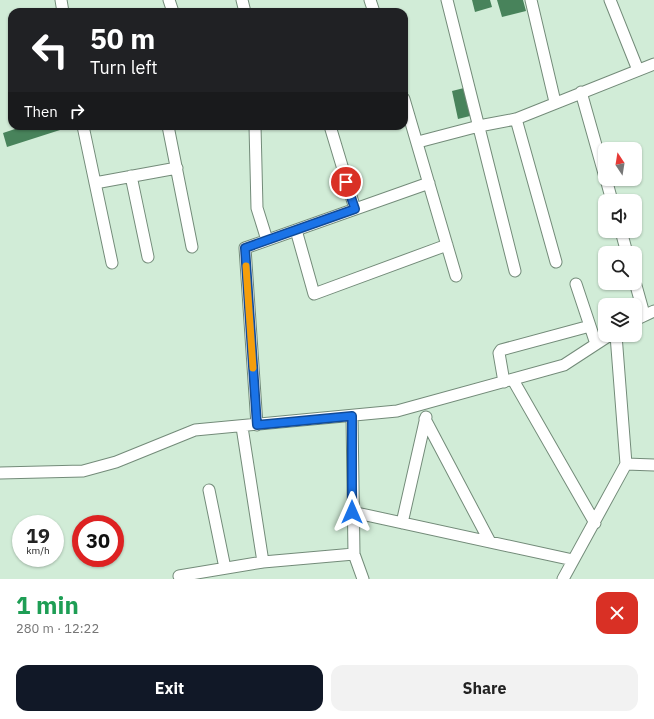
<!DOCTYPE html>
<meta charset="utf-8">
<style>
body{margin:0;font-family:"IBM Plex Sans",sans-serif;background:#f2f2f2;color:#222;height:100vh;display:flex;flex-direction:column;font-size:15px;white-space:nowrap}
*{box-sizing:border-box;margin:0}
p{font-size:13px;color:#767676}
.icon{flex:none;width:22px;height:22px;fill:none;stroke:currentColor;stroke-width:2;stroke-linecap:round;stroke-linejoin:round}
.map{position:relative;height:579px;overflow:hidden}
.drawer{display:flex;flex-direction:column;background:#fff;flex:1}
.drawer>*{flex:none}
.top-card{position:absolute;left:8px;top:8px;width:400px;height:122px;border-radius:12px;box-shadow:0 1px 3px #0004;background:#202124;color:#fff;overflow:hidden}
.needle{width:26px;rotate:348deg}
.tools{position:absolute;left:598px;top:142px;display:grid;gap:8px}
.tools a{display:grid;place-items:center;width:44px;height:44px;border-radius:8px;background:#fff;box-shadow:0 1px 3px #0004;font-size:20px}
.speed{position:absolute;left:12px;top:515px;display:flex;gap:8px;font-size:20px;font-weight:700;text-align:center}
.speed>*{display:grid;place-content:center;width:52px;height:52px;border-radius:50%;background:#fff;box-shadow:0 1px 3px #0004;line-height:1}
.speed small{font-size:10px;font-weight:400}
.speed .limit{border:6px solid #d22;background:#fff;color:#111}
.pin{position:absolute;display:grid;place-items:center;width:34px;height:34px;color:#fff;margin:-17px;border:2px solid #fff;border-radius:50%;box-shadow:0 1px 4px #0007}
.me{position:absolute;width:44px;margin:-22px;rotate:0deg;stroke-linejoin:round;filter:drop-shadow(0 0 3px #0008)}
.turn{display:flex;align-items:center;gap:14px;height:84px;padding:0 16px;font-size:18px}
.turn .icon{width:52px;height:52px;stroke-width:2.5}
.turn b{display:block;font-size:28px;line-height:34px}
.then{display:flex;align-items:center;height:38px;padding:0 16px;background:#0003;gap:8px;font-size:15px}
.round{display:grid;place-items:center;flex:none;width:42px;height:42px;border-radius:12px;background:#f2f2f2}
.overview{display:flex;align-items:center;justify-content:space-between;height:68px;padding:0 16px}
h1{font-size:24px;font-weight:700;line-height:30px;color:#1e9e55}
.primary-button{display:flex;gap:8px;margin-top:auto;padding:8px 16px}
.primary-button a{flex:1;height:46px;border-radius:12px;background:#111827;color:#fff;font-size:16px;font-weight:700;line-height:46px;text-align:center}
.primary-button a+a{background:#f2f2f2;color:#222}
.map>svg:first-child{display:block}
</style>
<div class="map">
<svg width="654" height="579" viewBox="0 0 654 579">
<rect width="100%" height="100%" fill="#d1ecd7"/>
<path fill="#48835b" d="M472,0H490L492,7L475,12Z
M497,0H523L526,11L502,17Z
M468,87L474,115L458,119L452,91Z
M24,126H58L60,130L7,147L3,133Z"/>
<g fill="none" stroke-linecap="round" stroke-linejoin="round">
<g stroke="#738b79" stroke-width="13">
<path id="street" d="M61,0L63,12
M169,0L173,12
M242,0L245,12
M370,0L374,12
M447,0L515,271
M531,0L555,102
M610,0L638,70
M581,92L605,177
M404,99L456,276
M516,119L556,262
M83,126L112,263
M168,126L192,247
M255,126L257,208L267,240
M330,126L355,209
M418,142L479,126L516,119L654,64
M131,176L148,257
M606,179L612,201
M95,183L177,168
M296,230L314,294L447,245
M621,231L627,253
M635,282L644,314
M576,284L596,344
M635,320L654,311
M616,335L626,464
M513,380L595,523
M504,382L499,353L501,350L590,326
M425,419L490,542
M257,425L245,248L429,183
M242,427L263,562
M0,473L83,471L116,462L195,430L397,411L564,365L610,335
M209,490L225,568
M352,512L573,560
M402,523L426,417
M354,554L363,579
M179,576L263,562L354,554L352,416
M563,579L626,464L654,465"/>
</g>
<use href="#street" stroke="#fff" stroke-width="11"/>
</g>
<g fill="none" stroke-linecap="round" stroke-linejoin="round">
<g stroke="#114b97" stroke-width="10">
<path id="route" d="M346,182L355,209L245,248L257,425L352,416V512"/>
</g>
<use href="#route" stroke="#1a73e8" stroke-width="7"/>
<path stroke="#f59e0b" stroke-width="7" d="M246,266L253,368"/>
</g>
</svg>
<div class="tools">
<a><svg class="needle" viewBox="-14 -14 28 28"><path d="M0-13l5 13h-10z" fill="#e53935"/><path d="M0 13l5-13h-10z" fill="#767676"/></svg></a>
<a><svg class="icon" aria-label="sound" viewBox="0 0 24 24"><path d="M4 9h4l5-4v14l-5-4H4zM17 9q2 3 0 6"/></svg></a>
<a><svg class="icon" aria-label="search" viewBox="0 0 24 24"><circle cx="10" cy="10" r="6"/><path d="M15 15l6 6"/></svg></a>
<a><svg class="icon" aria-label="layers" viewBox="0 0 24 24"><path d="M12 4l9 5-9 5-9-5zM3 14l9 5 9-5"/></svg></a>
</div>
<div class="speed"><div>19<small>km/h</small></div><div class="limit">30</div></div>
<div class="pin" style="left:346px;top:182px;background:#d93025"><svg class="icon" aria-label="arrive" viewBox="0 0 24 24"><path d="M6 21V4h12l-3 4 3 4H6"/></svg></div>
<svg class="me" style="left:352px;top:512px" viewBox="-20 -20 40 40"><path d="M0-17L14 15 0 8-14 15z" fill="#1a73e8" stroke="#fff" stroke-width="4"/></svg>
<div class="top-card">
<div class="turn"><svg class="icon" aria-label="left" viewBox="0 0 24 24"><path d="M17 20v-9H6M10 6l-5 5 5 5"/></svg><div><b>50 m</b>Turn left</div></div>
<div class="then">Then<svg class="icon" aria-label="right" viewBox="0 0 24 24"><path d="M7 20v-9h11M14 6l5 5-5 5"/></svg></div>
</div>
</div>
<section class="drawer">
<div class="overview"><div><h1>1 min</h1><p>280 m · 12:22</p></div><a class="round" style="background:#d93025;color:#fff"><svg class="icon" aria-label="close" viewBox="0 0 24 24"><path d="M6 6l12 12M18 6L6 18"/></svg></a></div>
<div class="primary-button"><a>Exit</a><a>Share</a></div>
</section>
